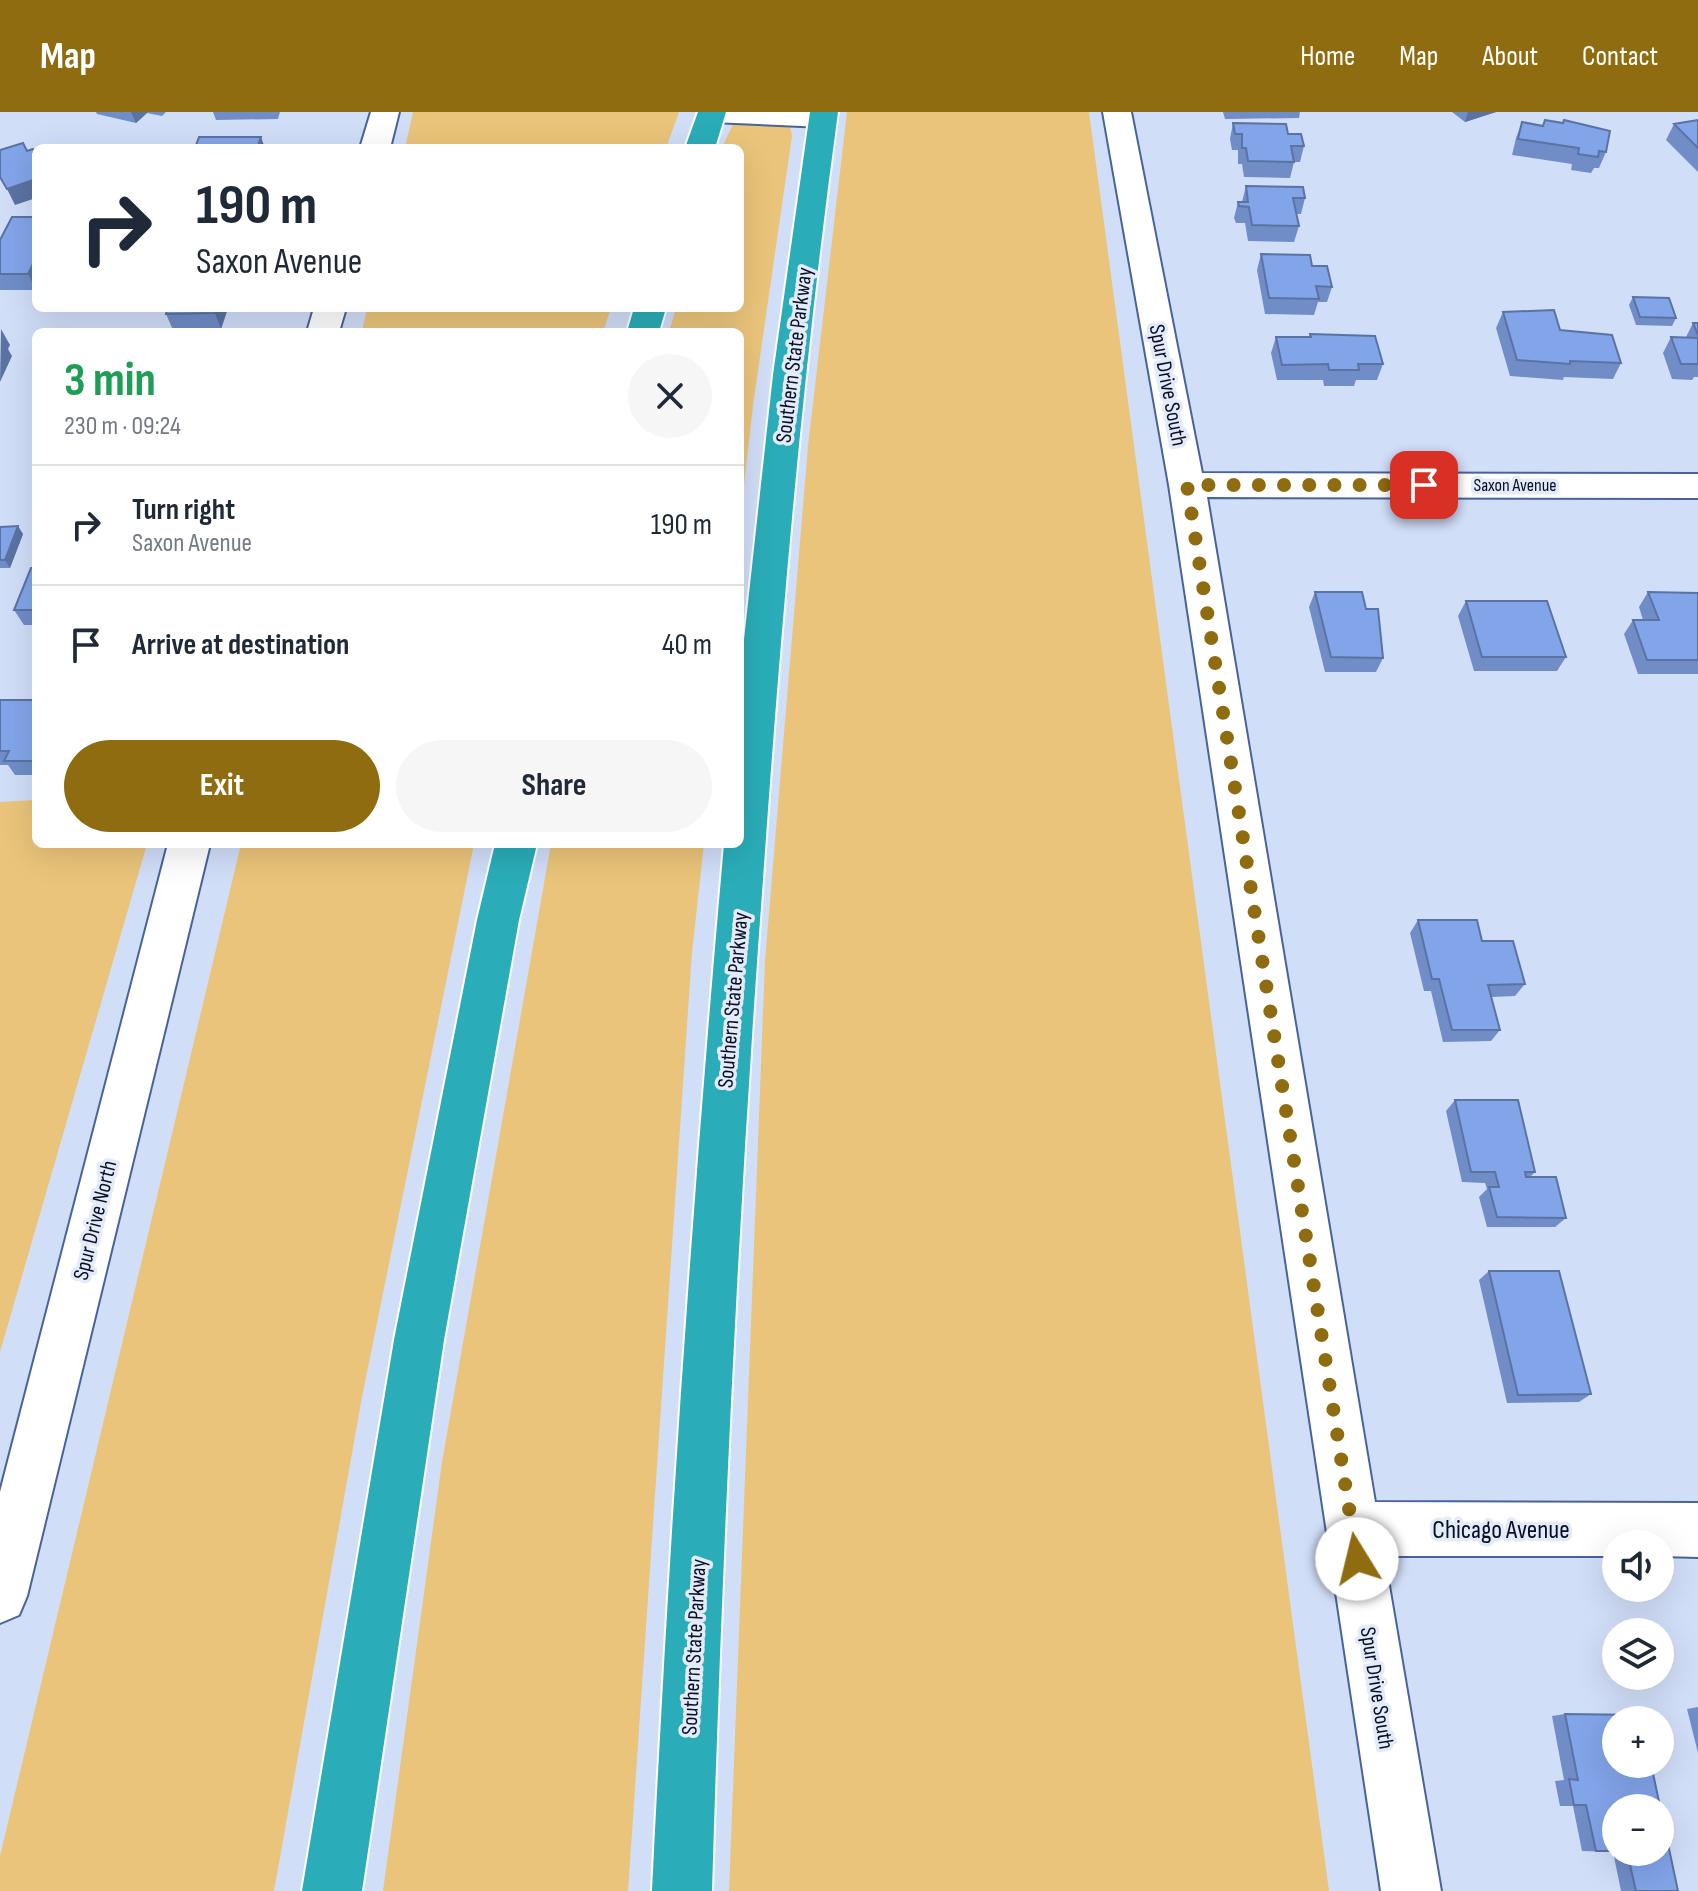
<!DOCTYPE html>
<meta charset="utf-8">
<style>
body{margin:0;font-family:"Sofia Sans Condensed",sans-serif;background:#f6f6f7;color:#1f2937;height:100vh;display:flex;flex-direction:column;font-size:30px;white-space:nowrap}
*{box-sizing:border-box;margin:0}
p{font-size:26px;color:#747a83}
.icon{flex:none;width:44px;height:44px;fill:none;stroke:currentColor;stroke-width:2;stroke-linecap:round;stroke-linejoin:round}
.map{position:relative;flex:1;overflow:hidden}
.details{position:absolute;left:32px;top:216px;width:712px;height:520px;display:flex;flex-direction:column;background:#fff;border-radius:12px;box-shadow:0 8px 32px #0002}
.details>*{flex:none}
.hud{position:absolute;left:32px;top:32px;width:712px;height:168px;border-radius:12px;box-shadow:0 8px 32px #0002;background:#fff;color:#1f2937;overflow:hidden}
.fabs{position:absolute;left:1602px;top:1418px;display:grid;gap:16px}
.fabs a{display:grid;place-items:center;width:72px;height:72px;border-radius:50%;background:#fff;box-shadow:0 8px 32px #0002;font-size:40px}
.pin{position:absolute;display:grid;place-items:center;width:68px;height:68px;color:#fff;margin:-34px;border-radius:16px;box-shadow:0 4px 12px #0006}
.me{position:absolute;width:88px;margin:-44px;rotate:351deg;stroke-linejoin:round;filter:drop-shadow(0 0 6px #0008)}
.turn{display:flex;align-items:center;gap:28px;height:168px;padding:0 32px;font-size:36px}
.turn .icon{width:104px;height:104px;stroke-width:2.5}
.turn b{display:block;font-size:56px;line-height:68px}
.round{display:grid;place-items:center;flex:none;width:84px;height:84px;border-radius:42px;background:#f6f6f7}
.headline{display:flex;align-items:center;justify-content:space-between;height:136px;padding:0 32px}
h1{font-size:48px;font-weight:700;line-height:60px;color:#1e9e55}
.action{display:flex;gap:16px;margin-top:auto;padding:16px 32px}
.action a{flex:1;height:92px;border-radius:48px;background:#906c11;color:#fff;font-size:32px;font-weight:700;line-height:92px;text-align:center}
.action a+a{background:#f6f6f7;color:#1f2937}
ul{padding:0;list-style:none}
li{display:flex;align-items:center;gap:24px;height:120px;padding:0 32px;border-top:2px solid #e0e1e3}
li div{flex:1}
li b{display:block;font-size:30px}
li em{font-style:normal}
header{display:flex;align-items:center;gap:48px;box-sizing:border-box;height:112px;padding:0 40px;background:#906c11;color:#fff}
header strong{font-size:38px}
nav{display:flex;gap:44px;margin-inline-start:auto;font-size:28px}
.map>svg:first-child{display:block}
</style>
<header>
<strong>Map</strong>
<nav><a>Home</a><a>Map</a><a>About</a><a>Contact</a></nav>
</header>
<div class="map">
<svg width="1698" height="1779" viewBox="0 0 1698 1779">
<rect width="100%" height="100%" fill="#d1def8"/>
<path fill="#eac47a" d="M413,0H679L666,36H405Z
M847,0H1089L1329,1779H729L765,849L808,334Z
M746,9L780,10L790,15L792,24L753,293L740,408V220H669L676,196H740V36H722L733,12Z
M367,196H611L603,220H362Z
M36,688V732H147L0,1240V690Z
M241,732H474L362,1285L274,1779H0V1744Z
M551,732H704L692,840L628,1779H383L442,1350Z"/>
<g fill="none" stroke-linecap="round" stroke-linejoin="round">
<g stroke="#48639a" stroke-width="4">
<path id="minor" d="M371,0H399L390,36H360Z
M698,0H833L837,6L833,12L823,15L712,10L702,7Z
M1103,0H1131L1202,361L1698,362V386L1207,385L1375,1390L1698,1391V1445L1660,1444V1432H1616V1444H1384L1441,1779H1381L1169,373Z
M314,196H346L339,220H307Z
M168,732H210L27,1484L19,1503L0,1511V1380Z"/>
</g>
<g stroke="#fff" stroke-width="4">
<path id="highway" d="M698,0H726L715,36H685Z
M810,0H838C803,255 781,511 763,767C738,1104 722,1441 712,1779H652C669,1429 693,1081 724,732H740V564L773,263Z
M634,196H666L659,220H627Z
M495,732H537L519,808L444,1228L362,1779H302L394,1228L477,808Z"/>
</g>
<use href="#minor" fill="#fff" fill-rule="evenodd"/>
<use href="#highway" fill="#2aadb8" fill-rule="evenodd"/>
</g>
<path fill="#708dc8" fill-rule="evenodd" d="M96,0H166L162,4L147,1L136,11L97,2Z
M213,0H280L278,7L216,8Z
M1223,0H1300L1299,6L1225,7Z
M1452,0H1496L1465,10Z
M1545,8L1562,11L1564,8L1606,40L1599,56H1594L1591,61L1571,58L1572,52L1512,43L1516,26L1522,10L1542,14Z
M1698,8V60L1666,28L1674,12Z
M1233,11L1288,22L1304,34L1300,50H1294L1290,66L1244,65L1242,52H1238V38H1232L1230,27Z
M1246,74L1305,86L1301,102H1296L1299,114L1294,130L1248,129L1245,111H1236L1234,106L1238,90H1242Z
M36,105V178H0V128Z
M1261,142L1312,154L1332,175L1327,190H1318L1314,203L1265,202L1257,158Z
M1633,185L1676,206L1672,214L1636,213L1629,193Z
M162,196H228L221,217L173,218L166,202L167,199H163Z
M1503,200L1560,218L1621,251L1613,267L1564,265L1563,268L1510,264L1496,216Z
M1693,211H1698V265H1694L1692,268L1672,267L1663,241L1671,225H1686Z
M1310,222L1383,252L1377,268H1356L1354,274H1324L1323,268H1277L1271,241L1276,225H1309Z
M0,415L23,422L10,456H0Z
M36,456V513H24L14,498Z
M1315,480L1366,497L1383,546L1376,560H1325L1309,495Z
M1648,480L1698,481V562H1638L1624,522L1633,508H1643L1639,495Z
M1466,489L1566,545L1557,559H1474L1458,504Z
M36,585V663H15L8,653H0V588H35Z
M1418,808L1482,829L1525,872L1515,884L1491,885L1500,918L1491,929L1443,930L1431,879H1424L1410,821Z
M1455,988L1535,1060L1530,1065L1566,1106L1555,1115H1487L1479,1085L1487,1077L1485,1071L1462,1070L1446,999Z
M1489,1159L1591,1282L1579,1290L1507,1291L1479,1168Z
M1698,1595V1641L1687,1597Z
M1565,1602L1641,1603L1642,1608H1616V1652H1651L1678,1779H1621L1613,1740L1582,1739L1573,1694H1560L1555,1669L1564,1668L1552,1604ZM1616,1696H1660V1740H1616Z"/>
<path fill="#5b73a3" d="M131,0H147V1L136,11Z
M1468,0H1496L1465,10Z
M261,25L265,36H257Z
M36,67V86L15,93L7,77Z
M36,146V178L28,162Z
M216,196H228L221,217L215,201Z
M1,217L10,233L8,237L12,244L0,270Z
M18,414L23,422L10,456L5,448Z"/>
<path fill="#82a4e9" stroke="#5b73a3" stroke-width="2" d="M1545,8L1563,11L1564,8L1610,19L1606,40L1599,39L1598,45L1578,42L1579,36L1518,27L1522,10L1543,14Z
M1698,8V36L1674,12Z
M1233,11L1286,12L1288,22H1301L1304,34H1291L1294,50L1248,49L1246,36H1242V22H1235Z
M199,25H261L257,36H195Z
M23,31L27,39L33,37L36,41V67L7,77L0,65V38Z
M1246,74L1303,75L1305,86H1293L1299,114L1252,113L1249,95L1239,94L1238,90H1248Z
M12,105H36V146L28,162H0V128Z
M1261,142L1310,143L1312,154H1327L1332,175L1316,174L1319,187L1269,186Z
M1633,185L1669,186L1676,206L1640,205Z
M168,196H216L215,201L166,202Z
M1554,198L1560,218L1612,223L1621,251L1570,249V252L1517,248L1503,200Z
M1693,211H1698V223Z
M1310,222L1375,224L1383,252H1358L1359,258H1329L1328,252L1282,253L1276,225H1311Z
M1671,225L1698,226V252H1681Z
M18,414L5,448H0V415Z
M31,456H36V498H14Z
M1315,480H1362L1366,497H1378L1383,546L1331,545Z
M1648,480L1698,481V548H1647L1633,508H1659Z
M1466,489H1547L1566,545H1482Z
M36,585V649H4L9,639H0V588H35Z
M1418,808H1477L1482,829H1513L1525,872L1488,873L1500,918H1452L1439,867H1432Z
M1455,988H1518L1535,1060H1525L1526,1065H1556L1566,1106L1497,1105L1489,1075H1499L1495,1060H1471Z
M1489,1159H1559L1591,1282L1518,1283Z
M1565,1602L1641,1603L1642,1608H1616V1652H1651L1678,1779H1636L1627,1740H1660V1696H1616V1739H1596L1586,1693H1574L1569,1667L1578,1668Z"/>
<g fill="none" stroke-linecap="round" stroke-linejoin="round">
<path stroke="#906c11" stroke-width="14" stroke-dasharray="0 25.2" d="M1357,1447L1187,373H1424"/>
</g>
<g text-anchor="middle" stroke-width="7" stroke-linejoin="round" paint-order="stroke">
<g font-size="18" fill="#060f25" stroke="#e4ebf8">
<text x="1515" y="379">Saxon Avenue</text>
</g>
<g font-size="22" fill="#060f25" stroke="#e4ebf8">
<text transform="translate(793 243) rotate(-83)" y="8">Southern State Parkway</text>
<text transform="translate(1169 273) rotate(79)" y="8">Spur Drive South</text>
<text transform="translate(732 888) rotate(-85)" y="8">Southern State Parkway</text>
<text transform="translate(94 1108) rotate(-76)" y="8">Spur Drive North</text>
<text transform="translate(693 1535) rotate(-87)" y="8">Southern State Parkway</text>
<text transform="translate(1378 1576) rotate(81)" y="8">Spur Drive South</text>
</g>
<g font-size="26" fill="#060f25" stroke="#e4ebf8">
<text x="1501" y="1426">Chicago Avenue</text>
</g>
</g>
</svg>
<div class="fabs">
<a><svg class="icon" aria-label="sound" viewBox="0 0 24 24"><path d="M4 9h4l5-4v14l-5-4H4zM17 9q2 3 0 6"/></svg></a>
<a><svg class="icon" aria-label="layers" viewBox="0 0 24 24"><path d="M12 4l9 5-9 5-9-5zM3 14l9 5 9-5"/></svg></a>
<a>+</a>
<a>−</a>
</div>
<div class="pin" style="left:1424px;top:373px;background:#d93025"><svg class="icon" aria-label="arrive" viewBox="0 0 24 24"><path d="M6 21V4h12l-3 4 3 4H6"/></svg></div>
<svg class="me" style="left:1357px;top:1447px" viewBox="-20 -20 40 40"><circle r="19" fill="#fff"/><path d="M0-13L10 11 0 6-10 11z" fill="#906c11"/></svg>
<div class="hud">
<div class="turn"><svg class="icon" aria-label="right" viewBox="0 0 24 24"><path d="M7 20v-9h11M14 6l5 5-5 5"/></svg><div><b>190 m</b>Saxon Avenue</div></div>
</div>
<section class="details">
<div class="headline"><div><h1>3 min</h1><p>230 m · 09:24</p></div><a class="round"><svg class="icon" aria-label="close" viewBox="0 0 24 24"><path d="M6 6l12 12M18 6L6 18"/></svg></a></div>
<ul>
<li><svg class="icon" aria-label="right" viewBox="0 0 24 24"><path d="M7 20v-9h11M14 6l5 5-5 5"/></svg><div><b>Turn right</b><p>Saxon Avenue</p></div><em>190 m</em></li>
<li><svg class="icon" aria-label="arrive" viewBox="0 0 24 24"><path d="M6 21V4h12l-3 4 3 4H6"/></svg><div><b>Arrive at destination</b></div><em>40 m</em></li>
</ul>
<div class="action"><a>Exit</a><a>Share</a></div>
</section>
</div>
